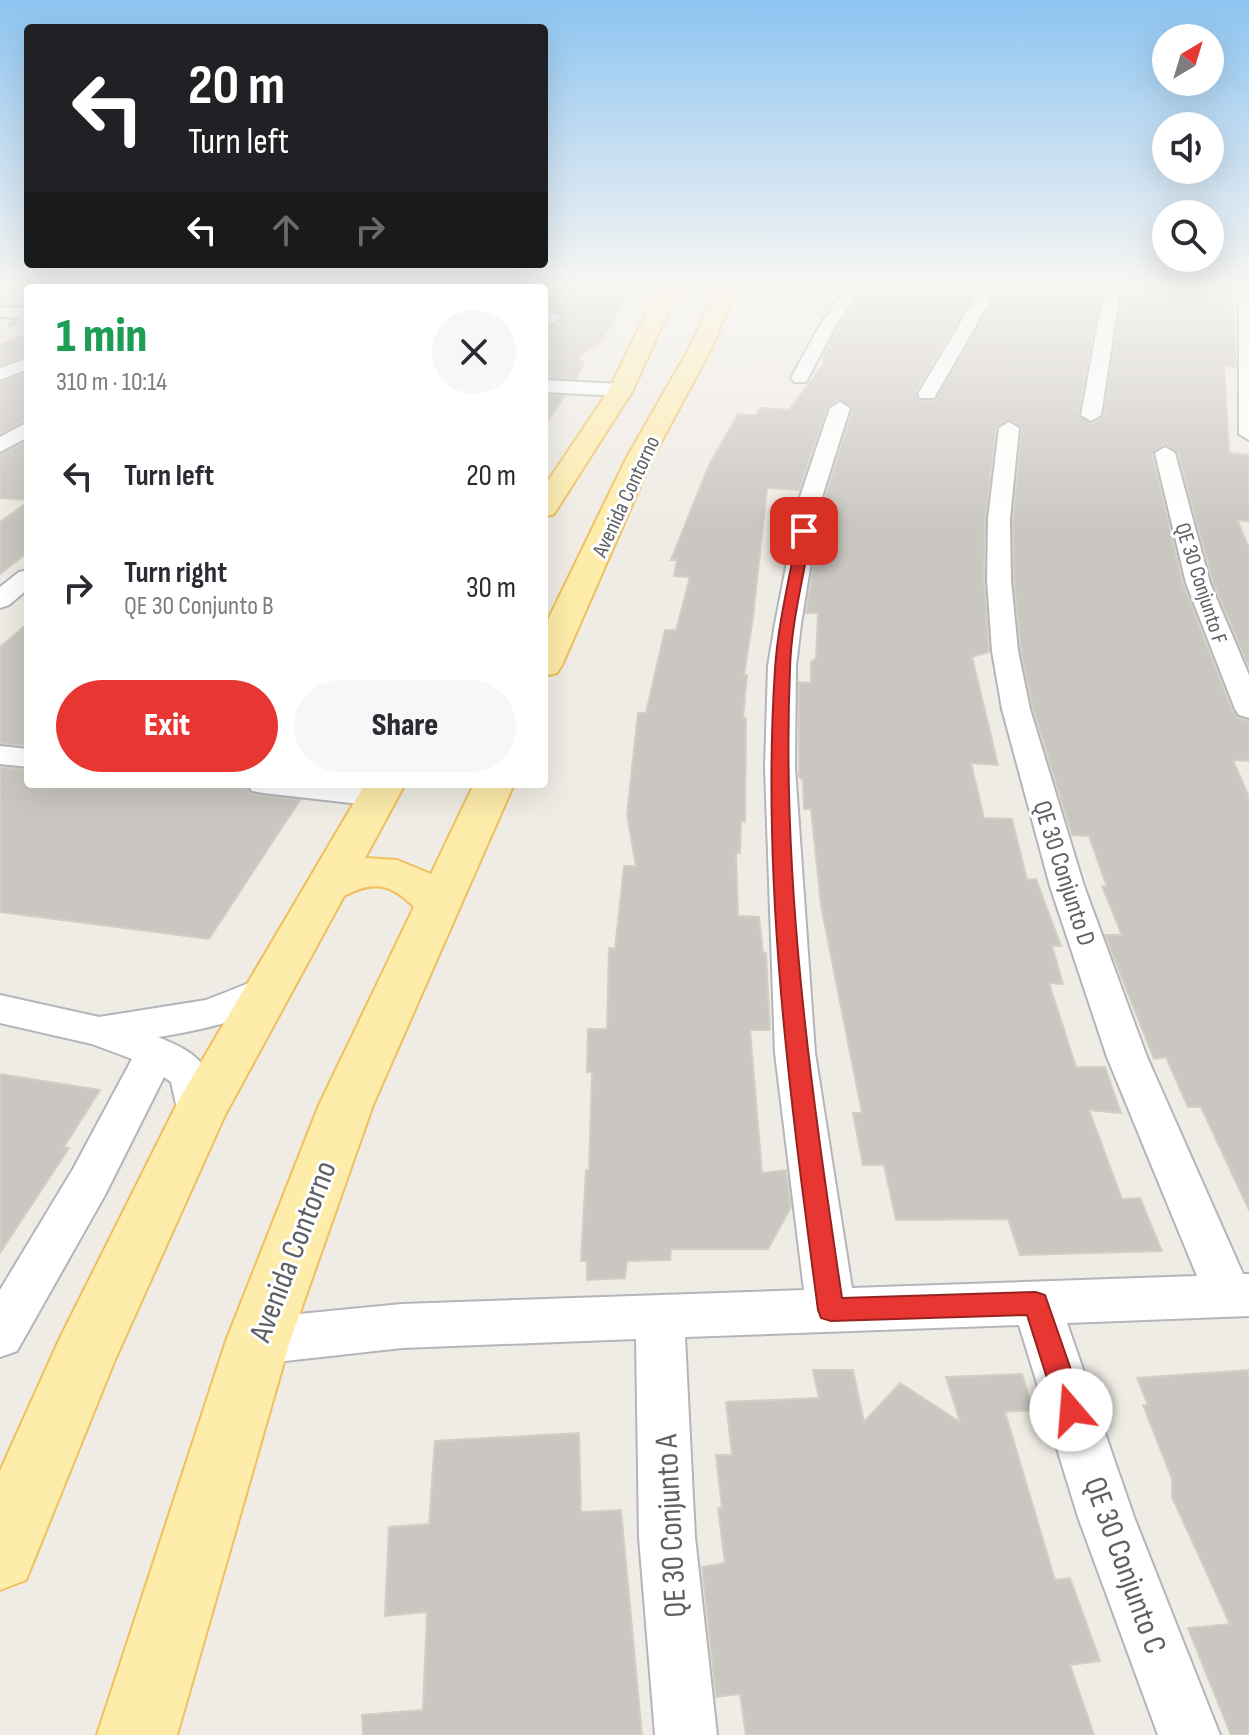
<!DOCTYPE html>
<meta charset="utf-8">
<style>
body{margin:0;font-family:"Sofia Sans Condensed",sans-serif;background:#f7f7f7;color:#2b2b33;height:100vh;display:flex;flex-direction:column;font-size:30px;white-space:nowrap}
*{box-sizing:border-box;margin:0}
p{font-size:26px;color:#7c7c81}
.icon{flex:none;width:44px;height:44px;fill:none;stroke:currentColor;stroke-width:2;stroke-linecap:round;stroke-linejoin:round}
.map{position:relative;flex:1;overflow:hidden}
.panel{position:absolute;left:24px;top:284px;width:524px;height:504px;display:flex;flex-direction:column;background:#fff;border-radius:8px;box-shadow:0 8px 32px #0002}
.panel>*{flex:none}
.hud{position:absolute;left:24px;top:24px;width:524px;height:244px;border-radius:8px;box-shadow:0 8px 32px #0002;background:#202124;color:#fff;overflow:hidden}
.needle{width:52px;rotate:38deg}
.fabs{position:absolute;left:1152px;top:24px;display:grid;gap:16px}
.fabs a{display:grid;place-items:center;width:72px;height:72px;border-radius:50%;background:#fff;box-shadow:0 8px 32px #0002;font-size:40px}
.pin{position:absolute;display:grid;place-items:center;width:68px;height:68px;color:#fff;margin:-34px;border-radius:16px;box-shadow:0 4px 12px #0006}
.me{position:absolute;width:88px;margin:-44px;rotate:342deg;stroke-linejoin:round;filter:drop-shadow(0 0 6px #0008)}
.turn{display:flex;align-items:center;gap:28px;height:168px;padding:0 32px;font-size:36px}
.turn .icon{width:104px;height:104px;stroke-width:2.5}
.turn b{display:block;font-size:56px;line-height:68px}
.lanes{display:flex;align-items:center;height:76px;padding:0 32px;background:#0003;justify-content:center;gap:40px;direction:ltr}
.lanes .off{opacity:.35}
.round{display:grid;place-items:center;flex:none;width:84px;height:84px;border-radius:42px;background:#f7f7f7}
.head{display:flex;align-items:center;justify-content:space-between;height:136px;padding:0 32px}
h1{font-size:48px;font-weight:800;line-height:60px;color:#1e9e55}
.cta{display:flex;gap:16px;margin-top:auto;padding:16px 32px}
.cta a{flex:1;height:92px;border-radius:48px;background:#e83632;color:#fff;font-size:32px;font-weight:800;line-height:92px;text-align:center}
.cta a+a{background:#f7f7f7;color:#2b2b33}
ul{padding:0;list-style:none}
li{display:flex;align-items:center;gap:24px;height:112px;padding:0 32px}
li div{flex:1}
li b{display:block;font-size:30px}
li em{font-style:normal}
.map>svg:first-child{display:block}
</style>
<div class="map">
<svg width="1249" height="1735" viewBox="0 0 1249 1735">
<rect width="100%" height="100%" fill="#efece5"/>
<path fill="#cac7c2" stroke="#d4cec3" stroke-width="2" d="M867,285H980L915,392L920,401H934L1002,285H1102L1078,414L1093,424L1104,415L1124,285H1231L1236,367L1224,366L1229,453L1249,455V521L1237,520L1249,548V667L1213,582L1178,452L1163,444L1152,454L1183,584L1232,710L1238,718L1249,721V761L1233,760L1249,797V1210L1201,1107H1188L1166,1057L1154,1059L1105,935H1122L1102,886L1107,887L1089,836L1072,835L1033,708L1021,651L1014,580L1013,519L1022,428L1011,419L996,428L985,519L984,580L989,652L972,657L998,765L971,763L984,818L1012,819L1027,880L1036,879L1061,946H1052L1063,984L1049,983L1076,1067H1105L1121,1113L1089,1110L1122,1199L1140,1198L1162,1251L1020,1255L1008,1219L896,1220L884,1165H863L853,1113H862L821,905L811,809H804L803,780L799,777V682L811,683V662L816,658L818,613H806L824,501L853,409L838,399L827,407L799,490L767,488L753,617L744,675H747L743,718H746L745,822L741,821L740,853H736L738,916L759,917L763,953H766L770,1030H750L762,1173L786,1170L791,1207L768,1249H671L670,1260L627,1261L625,1278L587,1280V1261H581L586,1170H589L592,1072H587L588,1029H607L609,948L615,949L624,866H636L627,815L638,713H646L665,630H676L690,577L674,576L677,560H671L710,463L738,414L756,416L761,408L789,410L825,362L822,358L839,327Z
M544,288L631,292L599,344L579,356L584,365L576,379L544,377V324L556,325L565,318L561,311L544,308Z
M28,333V355L0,365V345Z
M28,372V419L0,434V383Z
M544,395L564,396L544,427Z
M28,440V500L0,498V455Z
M28,502V552L0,574V522Z
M28,623V746L0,743V647Z
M0,767L28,770V784H244L251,794L300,800L209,939L0,912Z
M0,1074L100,1090L64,1147L69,1148L0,1253Z
M813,1370H853L864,1422L900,1383L960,1422L946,1377L1022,1374L1033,1410L1005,1412L1055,1580L1070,1578L1100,1661L1070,1665L1094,1735H746L740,1694L716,1697L702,1567L725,1563L718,1508H722L716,1455H732L726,1402L819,1398Z
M1249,1370V1735H1231L1188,1628L1230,1624L1172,1497V1479L1143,1405H1148L1137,1378Z
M579,1433L581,1512L621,1510L642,1735H363L362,1715L423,1710L427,1612L385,1616L389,1527L429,1524L435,1441Z"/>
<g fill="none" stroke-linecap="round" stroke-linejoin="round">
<g stroke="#b2b6ba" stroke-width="4">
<path id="minor" d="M10,285H32L0,298V288Z
M209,285H230L227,288H206Z
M374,285H391L388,288H371Z
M638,285C651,285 666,284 670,300L662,305L656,303L654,297Z
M849,285H864L836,325L806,382H794L791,378L820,325Z
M983,285H999L934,398H920L918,394Z
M1105,285H1121L1101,415L1091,421L1081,415Z
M1239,285H1249V440L1239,434Z
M0,307L28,308V318L0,317Z
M544,311L560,314L562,317L554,322L544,321Z
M28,358V369L0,380V368Z
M544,380L621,384L630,390L621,396L544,392Z
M840,402L850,408L821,500L801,624L796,666L795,768L815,1053L852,1288L1197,1276L1107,1057L1050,886L1002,709L992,651L987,580L988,519L999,428L1009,422L1019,428L1010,519L1011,580L1018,651L1030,709L1084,886L1147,1057L1243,1274H1249V1316L1067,1323L1134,1517L1220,1735H1158L1078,1517L1019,1325L685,1337L695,1537L717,1735H655L639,1537L636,1339L402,1348L258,1364L241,1357L233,1341L241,1325L258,1318L402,1304L804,1290L775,1053L765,768L768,666L775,624L799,500L830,408Z
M28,422V437L0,452V437Z
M1165,447L1175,453L1210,583L1249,675V718L1239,715L1235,709L1186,583L1155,453Z
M28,570V589L9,605L0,608V587L19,572Z
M0,746L28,749V767L0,764Z
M247,784H354L389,789L394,796L389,803L378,806L263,793L252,791Z
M267,976L280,980L286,989C269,1018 190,1032 158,1037C205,1056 208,1066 220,1113L214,1125L199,1129L184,1125L178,1113L171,1082L164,1077L105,1195L17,1351L0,1357V1290L73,1169L132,1059L92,1044L0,1023V995L99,1017L206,1000Z"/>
</g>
<g stroke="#f1bf5c" stroke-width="4">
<path id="major" d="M660,285H680L633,390L554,514L544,517V487L609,390Z
M718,285H738L712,347L652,459L562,665L557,673L544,676V628L626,459L690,347Z
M365,784H405L365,858L397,860L431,874L474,784H514L373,1105L290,1341L177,1735H97L226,1341L319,1105L414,907C391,884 374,880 344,896L225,1115L114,1362L26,1580L0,1590V1471L59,1340L180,1098Z"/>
</g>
<use href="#minor" fill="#fff" fill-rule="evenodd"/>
<use href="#major" fill="#feecab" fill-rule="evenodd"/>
<g stroke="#b4b5b5" stroke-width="4">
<path id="rail" d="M104,288L113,285
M0,328L28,318"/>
</g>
<use href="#rail" stroke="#fff" stroke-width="3" stroke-dasharray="9" stroke-linecap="butt"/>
</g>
<linearGradient id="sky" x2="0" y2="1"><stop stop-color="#8dc4f1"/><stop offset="0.54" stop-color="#f8f6f3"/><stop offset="1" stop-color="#f8f6f3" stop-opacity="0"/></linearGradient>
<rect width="1249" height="527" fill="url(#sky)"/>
<path fill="#e83632" stroke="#972320" stroke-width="2" d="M804,527L811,531C804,576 791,623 790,669C781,880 811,1089 842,1298L1036,1292L1045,1295L1085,1410L1081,1419L1071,1423L1061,1419L1057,1410L1027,1315L831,1321L821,1318L818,1310C790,1097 761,883 775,669C778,623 790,576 798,531Z"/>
<g text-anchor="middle" stroke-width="6" stroke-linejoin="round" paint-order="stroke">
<g font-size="22" fill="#5d6165" stroke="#fff">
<text transform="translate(625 496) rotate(-65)" y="8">Avenida Contorno</text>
<text transform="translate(1202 583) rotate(72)" y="8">QE 30 Conjunto F</text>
</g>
<g font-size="26" fill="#5d6165" stroke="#fff">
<text transform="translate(1065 873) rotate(72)" y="9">QE 30 Conjunto D</text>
</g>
<g font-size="32" fill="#5d6165" stroke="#fff">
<text transform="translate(292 1251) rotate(-69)" y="11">Avenida Contorno</text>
<text transform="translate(670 1526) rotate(-93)" y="11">QE 30 Conjunto A</text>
<text transform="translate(1126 1565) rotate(70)" y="11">QE 30 Conjunto C</text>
</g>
</g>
</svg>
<div class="fabs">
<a><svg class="needle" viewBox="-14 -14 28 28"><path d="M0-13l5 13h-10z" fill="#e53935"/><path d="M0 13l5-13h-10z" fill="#7c7c81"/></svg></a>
<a><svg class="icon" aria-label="sound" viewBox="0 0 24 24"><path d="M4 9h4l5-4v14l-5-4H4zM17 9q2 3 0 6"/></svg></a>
<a><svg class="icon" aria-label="search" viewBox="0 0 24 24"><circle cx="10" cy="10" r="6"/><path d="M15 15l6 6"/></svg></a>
</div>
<div class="pin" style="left:804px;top:531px;background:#d93025"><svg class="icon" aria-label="arrive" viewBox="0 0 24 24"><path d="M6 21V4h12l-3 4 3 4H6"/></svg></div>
<svg class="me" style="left:1071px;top:1410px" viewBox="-20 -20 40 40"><circle r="19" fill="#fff"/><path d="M0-13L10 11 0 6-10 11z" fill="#e83632"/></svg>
<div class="hud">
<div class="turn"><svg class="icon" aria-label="left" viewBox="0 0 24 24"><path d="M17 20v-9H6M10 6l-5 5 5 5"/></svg><div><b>20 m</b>Turn left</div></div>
<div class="lanes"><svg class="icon" aria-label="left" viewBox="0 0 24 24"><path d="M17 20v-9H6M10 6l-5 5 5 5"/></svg><svg class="icon off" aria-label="ahead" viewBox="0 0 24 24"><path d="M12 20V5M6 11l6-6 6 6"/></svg><svg class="icon off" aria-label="right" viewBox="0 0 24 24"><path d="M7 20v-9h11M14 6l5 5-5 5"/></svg></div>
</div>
<section class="panel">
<div class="head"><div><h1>1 min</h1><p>310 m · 10:14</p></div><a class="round"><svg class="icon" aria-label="close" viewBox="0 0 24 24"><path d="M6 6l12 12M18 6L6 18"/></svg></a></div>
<ul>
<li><svg class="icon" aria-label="left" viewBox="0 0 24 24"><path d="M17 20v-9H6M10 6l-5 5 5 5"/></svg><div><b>Turn left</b></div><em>20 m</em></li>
<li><svg class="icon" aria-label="right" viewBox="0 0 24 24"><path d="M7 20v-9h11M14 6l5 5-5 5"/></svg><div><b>Turn right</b><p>QE 30 Conjunto B</p></div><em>30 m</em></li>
</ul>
<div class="cta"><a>Exit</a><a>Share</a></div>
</section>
</div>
